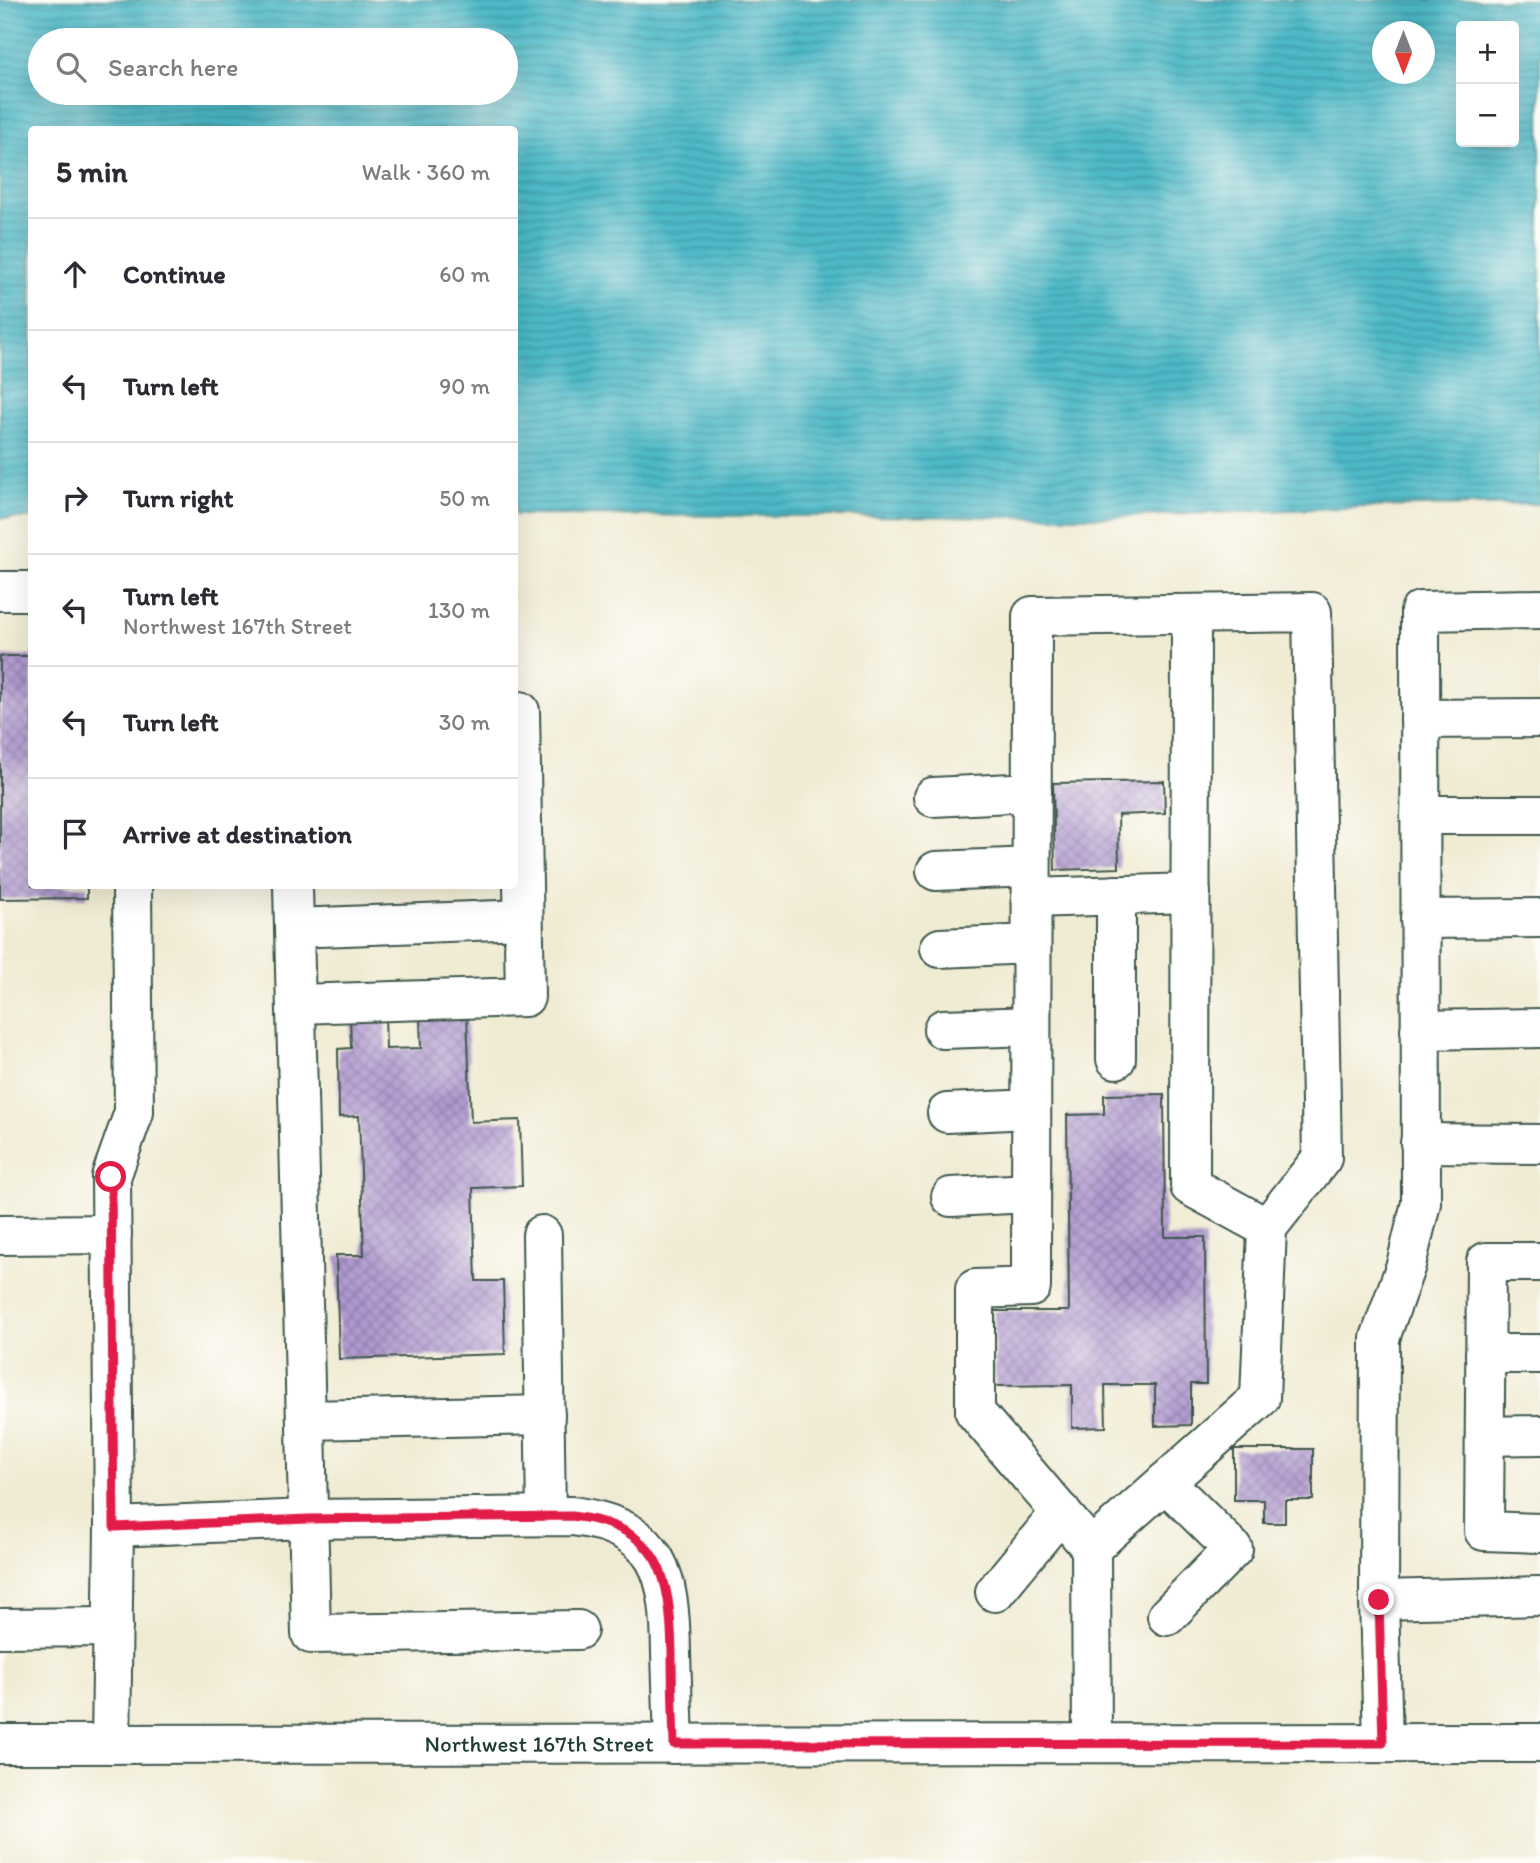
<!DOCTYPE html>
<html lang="en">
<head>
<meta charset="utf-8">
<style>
  body { margin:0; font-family:Itim,sans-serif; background:#f2f2f3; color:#2b2b33 }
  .controls { position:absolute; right:21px; top:21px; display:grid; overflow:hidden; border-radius:7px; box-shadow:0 7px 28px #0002 }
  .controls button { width:63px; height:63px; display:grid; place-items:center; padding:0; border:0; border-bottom:2px solid #e1e1e2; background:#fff; color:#2b2b33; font:35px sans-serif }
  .compass { position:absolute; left:1372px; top:21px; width:63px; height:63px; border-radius:50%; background:#fff; box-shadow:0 7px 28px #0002; rotate:180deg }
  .stop { position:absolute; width:21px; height:21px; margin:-16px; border:5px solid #e11d48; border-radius:50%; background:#fff }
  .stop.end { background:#e11d48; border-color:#fff; box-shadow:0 2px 7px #0008 }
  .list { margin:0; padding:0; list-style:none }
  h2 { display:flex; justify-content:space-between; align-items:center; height:91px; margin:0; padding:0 28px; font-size:30px }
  h2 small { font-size:23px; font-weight:400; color:#7c7c81 }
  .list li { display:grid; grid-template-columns:46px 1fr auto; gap:21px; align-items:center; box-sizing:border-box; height:112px; padding:0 28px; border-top:2px solid #e1e1e2 }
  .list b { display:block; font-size:26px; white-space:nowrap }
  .list p { margin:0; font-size:23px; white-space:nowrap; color:#7c7c81 }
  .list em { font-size:23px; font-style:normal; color:#7c7c81 }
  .icon { flex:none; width:38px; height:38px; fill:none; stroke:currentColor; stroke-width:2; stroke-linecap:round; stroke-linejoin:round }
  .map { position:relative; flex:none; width:1540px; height:1863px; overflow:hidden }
  .search { position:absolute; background:#fff; box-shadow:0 7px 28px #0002; left:28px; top:28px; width:490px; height:77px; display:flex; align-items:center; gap:18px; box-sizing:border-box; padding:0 24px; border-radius:38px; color:#7c7c81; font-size:26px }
  .panel { position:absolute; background:#fff; box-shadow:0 7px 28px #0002; left:28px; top:126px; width:490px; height:763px; border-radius:7px }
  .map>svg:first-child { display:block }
  .water { fill:url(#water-rules); stroke:#367b7e; stroke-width:2; fill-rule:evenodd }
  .building { fill:url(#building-cross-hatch) }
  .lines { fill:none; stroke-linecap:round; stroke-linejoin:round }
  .minor-casing { stroke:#3e574c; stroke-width:42 }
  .minor { stroke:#fff; stroke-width:38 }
  .route { stroke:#e11d48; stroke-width:9 }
  .labels { text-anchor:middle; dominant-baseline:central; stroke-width:5; stroke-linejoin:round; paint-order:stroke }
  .street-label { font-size:23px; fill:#1f3d34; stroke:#fdfcf7 }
</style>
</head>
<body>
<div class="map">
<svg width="1540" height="1863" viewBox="0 0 1540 1863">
  <defs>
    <pattern id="water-rules" width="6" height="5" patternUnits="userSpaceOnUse" patternTransform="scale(1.75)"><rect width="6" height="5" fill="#4db9c8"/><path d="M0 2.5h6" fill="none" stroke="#3f98a3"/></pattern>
    <pattern id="building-cross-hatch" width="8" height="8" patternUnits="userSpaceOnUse" patternTransform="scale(1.75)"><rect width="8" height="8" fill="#b098d0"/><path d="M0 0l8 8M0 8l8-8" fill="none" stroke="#8f7daa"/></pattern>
  </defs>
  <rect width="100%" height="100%" fill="#fdfcf7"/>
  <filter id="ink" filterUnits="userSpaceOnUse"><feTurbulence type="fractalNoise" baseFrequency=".0143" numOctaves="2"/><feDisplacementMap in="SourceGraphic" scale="14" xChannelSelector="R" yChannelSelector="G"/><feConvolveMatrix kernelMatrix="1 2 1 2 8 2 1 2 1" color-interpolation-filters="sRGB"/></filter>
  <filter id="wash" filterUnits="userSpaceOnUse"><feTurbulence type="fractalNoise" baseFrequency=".00686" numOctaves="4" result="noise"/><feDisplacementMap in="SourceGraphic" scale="28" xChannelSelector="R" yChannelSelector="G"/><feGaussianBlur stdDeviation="1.57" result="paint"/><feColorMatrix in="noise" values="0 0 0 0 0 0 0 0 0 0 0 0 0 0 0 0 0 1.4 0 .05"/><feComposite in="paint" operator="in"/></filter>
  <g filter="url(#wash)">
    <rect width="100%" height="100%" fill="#f0ebd3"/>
    <path class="water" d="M0,0H1540V504L1365,507L1107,517L515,515L514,130H32L31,518H0ZM1461,26H1514V142H1461ZM1382,32H1424V74H1382ZM40,40H506V93H40Z"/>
    <g id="blocks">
      <g class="building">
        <path d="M0,656H32V886H87V898L0,899Z"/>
        <path d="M1164,781L1165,813L1118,815L1119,868L1055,870L1053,783Z"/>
        <path d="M385,1014L386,1049L421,1048L420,1015L467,1014L471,1122L520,1120L522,1186L473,1188L476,1281H503L505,1354L339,1359L336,1255H364L359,1116L339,1117L338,1049L351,1048L350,1015Z"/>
        <path d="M1164,1094L1165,1237H1205L1206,1384H1191V1425L1155,1426V1385H1105L1106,1427L1072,1428V1385L995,1386L994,1311H1069L1067,1115L1104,1114V1095Z"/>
        <path d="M1234,1449H1313V1500H1285V1523H1264V1500H1234Z"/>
      </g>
    </g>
  </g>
  <g filter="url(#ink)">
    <use href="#blocks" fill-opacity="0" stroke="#3e574c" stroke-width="2"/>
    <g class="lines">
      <g class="minor-casing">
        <g id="minor">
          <path d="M0,591H32"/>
          <path d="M1191,614L1190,1186L1267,1228"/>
          <path d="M1420,719L1540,718"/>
          <path d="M933,797L1032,792"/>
          <path d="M1420,815H1540"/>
          <path d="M936,871L1031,867"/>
          <path d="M293,886L311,1634L578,1630"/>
          <path d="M1116,895V1059"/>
          <path d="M1031,898L1191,893"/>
          <path d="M1420,919L1540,918"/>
          <path d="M294,928L523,919"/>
          <path d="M940,948L1031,944"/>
          <path d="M296,1004L525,997L520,711H514"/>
          <path d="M943,1029L1031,1026"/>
          <path d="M1420,1030L1540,1028"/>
          <path d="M947,1113L1031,1109"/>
          <path d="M1420,1143L1540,1144"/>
          <path d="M951,1197L1031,1193"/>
          <path d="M0,1235L112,1234"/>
          <path d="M542,1235L546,1516"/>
          <path d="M1540,1262H1486L1484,1531L1540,1533"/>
          <path d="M1485,1354H1540"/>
          <path d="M306,1420L545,1415"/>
          <path d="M1485,1436L1540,1435"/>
          <path d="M1165,1482L1233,1549L1167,1616"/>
          <path d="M114,1527L111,1177L134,1112L132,886"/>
          <path d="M1091,1548L1260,1398L1267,1228L1322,1158L1312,612L1032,616L1031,1287L975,1289V1412L1091,1548L1092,1742"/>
          <path d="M995,1592L1061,1512"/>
          <path d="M1379,1600L1540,1596"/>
          <path d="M0,1628L113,1627"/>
          <path d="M1383,1743L1379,1600L1380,1338L1406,1265L1421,1203L1420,611L1540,609"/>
          <path id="s1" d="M0,1744L1540,1743"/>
          <path d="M111,1744L114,1527L308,1519L572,1516C661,1527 670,1574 671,1653C672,1683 673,1714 674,1744"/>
        </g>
      </g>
      <use href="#minor" class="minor"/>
    </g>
  </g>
  <g class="lines" filter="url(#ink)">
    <path class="route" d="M111,1177L114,1527L308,1519L572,1516C661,1527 670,1574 672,1653C672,1683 673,1714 674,1744L1383,1743L1379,1600"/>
  </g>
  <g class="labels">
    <g class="street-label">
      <text stroke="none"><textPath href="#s1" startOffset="539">Northwest 167th Street</textPath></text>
    </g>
  </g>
</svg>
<div class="controls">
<button>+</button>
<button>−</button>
</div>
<svg class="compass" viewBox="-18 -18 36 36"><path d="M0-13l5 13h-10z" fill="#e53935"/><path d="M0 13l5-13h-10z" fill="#7c7c81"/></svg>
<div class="stop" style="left:111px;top:1177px"></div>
<div class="stop end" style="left:1379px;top:1600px"></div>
<div class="search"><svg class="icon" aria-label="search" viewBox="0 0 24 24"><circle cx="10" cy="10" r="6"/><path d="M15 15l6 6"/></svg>Search here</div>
<section class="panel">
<h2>5 min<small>Walk · 360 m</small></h2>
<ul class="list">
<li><svg class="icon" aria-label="ahead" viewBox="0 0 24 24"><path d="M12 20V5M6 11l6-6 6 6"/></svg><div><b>Continue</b></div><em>60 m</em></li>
<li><svg class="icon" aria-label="left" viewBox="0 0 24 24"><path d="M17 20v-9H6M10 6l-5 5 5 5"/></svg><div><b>Turn left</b></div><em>90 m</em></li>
<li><svg class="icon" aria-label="right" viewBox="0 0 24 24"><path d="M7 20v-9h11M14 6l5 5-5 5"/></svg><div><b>Turn right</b></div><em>50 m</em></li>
<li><svg class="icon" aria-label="left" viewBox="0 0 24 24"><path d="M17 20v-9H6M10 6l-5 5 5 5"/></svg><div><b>Turn left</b><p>Northwest 167th Street</p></div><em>130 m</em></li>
<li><svg class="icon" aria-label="left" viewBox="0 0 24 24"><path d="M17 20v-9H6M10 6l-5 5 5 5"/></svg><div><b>Turn left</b></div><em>30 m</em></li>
<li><svg class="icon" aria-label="arrive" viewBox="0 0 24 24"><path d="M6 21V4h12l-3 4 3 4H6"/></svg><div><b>Arrive at destination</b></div></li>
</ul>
</section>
</div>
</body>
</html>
